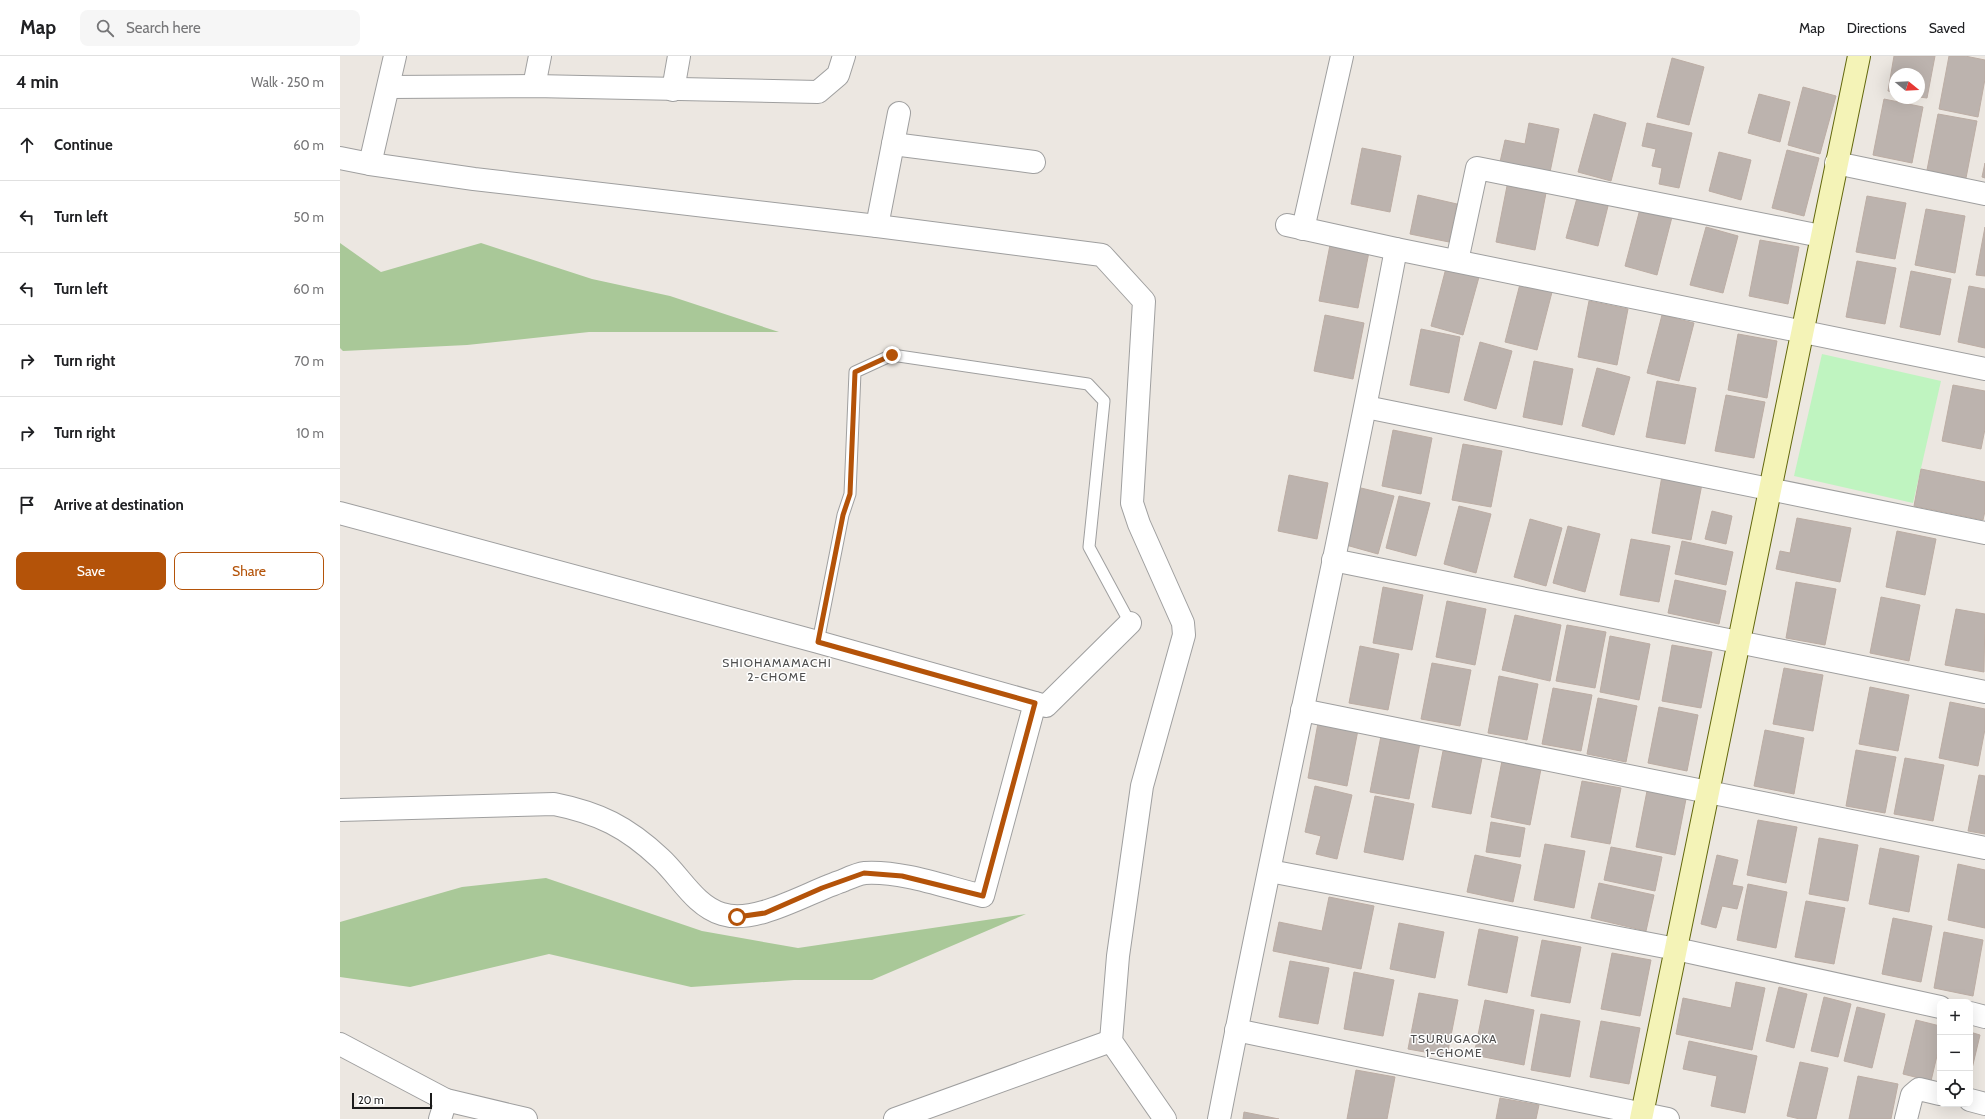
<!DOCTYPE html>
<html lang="en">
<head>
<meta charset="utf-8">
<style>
  body { margin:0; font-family:Cabin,sans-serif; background:#f6f6f6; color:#202124 }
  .controls { position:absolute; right:12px; bottom:12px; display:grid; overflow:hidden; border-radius:8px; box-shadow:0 4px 16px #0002 }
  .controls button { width:36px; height:36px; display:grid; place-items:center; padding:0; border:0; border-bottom:1px solid #e0e0e0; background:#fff; color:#202124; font:20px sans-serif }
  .compass { position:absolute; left:1549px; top:12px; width:36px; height:36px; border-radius:50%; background:#fff; box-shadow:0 4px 16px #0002; rotate:108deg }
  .scale { position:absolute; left:12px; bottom:10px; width:80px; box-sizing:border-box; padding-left:4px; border:2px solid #1b1b1b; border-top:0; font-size:11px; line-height:14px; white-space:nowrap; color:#1b1b1b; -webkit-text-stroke:3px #fff; paint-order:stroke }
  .stop { position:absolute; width:12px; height:12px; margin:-9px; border:3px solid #b45309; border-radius:50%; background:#fff }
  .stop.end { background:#b45309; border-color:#fff; box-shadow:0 1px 4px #0008 }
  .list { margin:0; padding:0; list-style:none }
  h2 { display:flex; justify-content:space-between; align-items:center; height:52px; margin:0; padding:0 16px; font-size:17px }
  h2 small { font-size:13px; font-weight:400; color:#757577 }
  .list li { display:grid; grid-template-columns:26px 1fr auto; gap:12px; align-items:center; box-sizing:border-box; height:72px; padding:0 16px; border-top:1px solid #e0e0e0 }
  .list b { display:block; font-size:15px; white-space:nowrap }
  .list em { font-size:13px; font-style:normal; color:#757577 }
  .actions { display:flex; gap:8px; padding:12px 16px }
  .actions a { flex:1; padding:9px 0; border:1px solid #b45309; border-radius:8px; text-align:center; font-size:14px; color:#b45309 }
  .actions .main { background:#b45309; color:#fff }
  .icon { flex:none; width:22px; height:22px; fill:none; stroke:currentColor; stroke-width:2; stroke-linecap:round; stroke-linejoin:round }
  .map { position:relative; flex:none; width:1645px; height:1063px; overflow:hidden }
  header { display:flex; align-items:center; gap:24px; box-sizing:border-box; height:56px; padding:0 20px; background:#fff; border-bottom:1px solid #e0e0e0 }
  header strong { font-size:19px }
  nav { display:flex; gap:22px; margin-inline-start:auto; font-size:14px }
  .search { width:280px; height:36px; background:#f6f6f6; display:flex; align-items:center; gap:10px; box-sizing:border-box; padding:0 14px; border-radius:8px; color:#757577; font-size:15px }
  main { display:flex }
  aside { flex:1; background:#fff }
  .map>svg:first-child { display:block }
  .forest { fill:#a9c898 }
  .park { fill:#bff4c0 }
  .building { fill:#bcb3ae; stroke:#bcada4 }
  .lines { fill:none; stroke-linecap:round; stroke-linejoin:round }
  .lane-casing { stroke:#9f9f9f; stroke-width:13 }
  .street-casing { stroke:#9f9f9f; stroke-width:24 }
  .secondary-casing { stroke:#62670c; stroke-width:24 }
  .lane { stroke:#fff; stroke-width:11 }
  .street { stroke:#fff; stroke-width:22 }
  .secondary { stroke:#f4f3b7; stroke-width:22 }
  .route { stroke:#b45309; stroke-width:5 }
  .labels { text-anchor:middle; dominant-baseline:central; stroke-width:3; stroke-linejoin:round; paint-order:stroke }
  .neighbourhood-label { font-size:12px; letter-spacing:1px; fill:#4e4e4e; stroke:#fff }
</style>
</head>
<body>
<header>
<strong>Map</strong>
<div class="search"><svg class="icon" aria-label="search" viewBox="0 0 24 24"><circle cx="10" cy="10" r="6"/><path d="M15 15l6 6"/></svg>Search here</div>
<nav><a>Map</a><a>Directions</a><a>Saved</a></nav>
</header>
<main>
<aside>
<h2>4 min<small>Walk · 250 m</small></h2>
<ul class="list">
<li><svg class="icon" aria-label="ahead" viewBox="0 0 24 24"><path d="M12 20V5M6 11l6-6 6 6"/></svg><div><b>Continue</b></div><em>60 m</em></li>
<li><svg class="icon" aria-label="left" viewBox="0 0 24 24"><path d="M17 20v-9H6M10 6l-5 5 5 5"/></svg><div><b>Turn left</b></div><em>50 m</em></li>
<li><svg class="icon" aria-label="left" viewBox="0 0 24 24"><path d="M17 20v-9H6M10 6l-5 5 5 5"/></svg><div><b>Turn left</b></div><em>60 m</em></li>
<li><svg class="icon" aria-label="right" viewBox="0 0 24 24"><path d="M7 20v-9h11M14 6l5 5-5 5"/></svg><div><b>Turn right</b></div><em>70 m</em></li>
<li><svg class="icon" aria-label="right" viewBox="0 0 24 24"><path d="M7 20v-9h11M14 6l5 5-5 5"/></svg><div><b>Turn right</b></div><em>10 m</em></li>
<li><svg class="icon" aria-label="arrive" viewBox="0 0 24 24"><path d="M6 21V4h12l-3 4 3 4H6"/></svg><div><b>Arrive at destination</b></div></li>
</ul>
<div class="actions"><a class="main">Save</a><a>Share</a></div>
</aside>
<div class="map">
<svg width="1645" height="1063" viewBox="0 0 1645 1063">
  <rect width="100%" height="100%" fill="#ece7e1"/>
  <g class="forest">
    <path d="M0,187L41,216L141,187L252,223L330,240L439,276H249L127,289L3,295L0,292Z"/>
    <path d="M206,822L362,875L458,892L686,858L532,924H454L351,931L209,898L70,931L0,921V866L122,831Z"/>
  </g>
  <path class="park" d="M1482,298L1601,325L1573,447L1454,420Z"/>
  <g class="building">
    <path d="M1554,0H1595L1587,42L1579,41V18H1555V36L1548,35Z"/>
    <path d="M1609,0H1625L1645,4V23L1638,61L1599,53Z"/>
    <path d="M1332,2L1364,11L1349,69L1317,61Z"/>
    <path d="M1463,31L1496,40L1480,98L1448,89Z"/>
    <path d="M1419,38L1450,46L1440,86L1408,77Z"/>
    <path d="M1544,43L1583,51L1572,107L1533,99Z"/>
    <path d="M1254,58L1286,67L1271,125L1238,116Z"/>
    <path d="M1598,58L1637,65L1626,122L1587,114Z"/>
    <path d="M1189,67L1219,73L1210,116L1160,106L1165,84L1185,88Z"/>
    <path d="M1307,67L1352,77L1339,132L1319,128L1322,112L1312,110L1316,93L1302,90Z"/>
    <path d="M1022,92L1061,100L1050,156L1011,148Z"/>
    <path d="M1447,94L1479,102L1464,160L1432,152Z"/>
    <path d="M1379,96L1411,104L1401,144L1369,135Z"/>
    <path d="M1645,107V122L1642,121Z"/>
    <path d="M1167,130L1206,137L1195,194L1156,186Z"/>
    <path d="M1078,139L1117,148L1109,186L1070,178Z"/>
    <path d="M1527,140L1566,147L1555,203L1516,196Z"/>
    <path d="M1237,142L1268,150L1258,190L1226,182Z"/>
    <path d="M1300,153L1332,161L1317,219L1285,210Z"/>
    <path d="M1586,153L1625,160L1615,217L1575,209Z"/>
    <path d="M1366,171L1398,180L1383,237L1350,229Z"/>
    <path d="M1645,171V220L1636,219Z"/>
    <path d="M1420,184L1459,191L1448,248L1409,240Z"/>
    <path d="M990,189L1029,196L1018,252L979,245Z"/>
    <path d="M1517,205L1556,212L1545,268L1506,261Z"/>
    <path d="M1106,212L1139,221L1123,279L1091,270Z"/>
    <path d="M1571,215L1611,223L1600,279L1560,271Z"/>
    <path d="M1180,228L1212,236L1197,294L1165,286Z"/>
    <path d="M1629,230L1645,233V292L1618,286Z"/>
    <path d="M1249,245L1288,253L1277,309L1238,301Z"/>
    <path d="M985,259L1024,267L1013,323L974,315Z"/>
    <path d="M1322,259L1354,267L1339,325L1307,317Z"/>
    <path d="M1081,273L1120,281L1109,337L1070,329Z"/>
    <path d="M1398,278L1437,285L1427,342L1388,334Z"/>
    <path d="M1140,286L1172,295L1156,353L1124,344Z"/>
    <path d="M1194,305L1233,313L1222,369L1183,361Z"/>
    <path d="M1257,312L1290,321L1274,379L1242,370Z"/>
    <path d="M1317,325L1356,332L1345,388L1306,381Z"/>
    <path d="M1613,329L1645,335V373L1641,393L1602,385Z"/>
    <path d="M1386,339L1425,346L1414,402L1375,395Z"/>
    <path d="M1053,374L1092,382L1081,438L1042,430Z"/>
    <path d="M1123,388L1162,395L1151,451L1112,444Z"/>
    <path d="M1581,413L1645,426V455L1643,464L1574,450Z"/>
    <path d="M949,419L988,427L977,483L938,475Z"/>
    <path d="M1322,420L1362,428L1351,484L1312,477Z"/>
    <path d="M1021,432L1054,440L1038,498L1006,489Z"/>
    <path d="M1059,440L1090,447L1076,500L1046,492Z"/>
    <path d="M1119,450L1151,458L1136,517L1104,508Z"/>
    <path d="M1372,455L1392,460L1386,488L1365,483Z"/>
    <path d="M1457,462L1511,472L1500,526L1436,513L1440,495L1450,497Z"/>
    <path d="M1190,463L1222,472L1206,530L1174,521Z"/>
    <path d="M1228,470L1260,478L1245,536L1213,527Z"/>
    <path d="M1557,475L1596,483L1585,539L1546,531Z"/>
    <path d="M1291,483L1330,490L1319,546L1280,539Z"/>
    <path d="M1342,485L1393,496L1386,529L1335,518Z"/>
    <path d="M1335,524L1386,535L1379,568L1328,557Z"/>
    <path d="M1456,526L1496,533L1485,589L1446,582Z"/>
    <path d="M1043,531L1083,539L1072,594L1033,587Z"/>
    <path d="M1541,541L1580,549L1569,605L1530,597Z"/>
    <path d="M1107,545L1146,553L1135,609L1096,601Z"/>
    <path d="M1616,553L1645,558L1644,616L1605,609Z"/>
    <path d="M1175,559L1221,569L1210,625L1162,614Z"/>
    <path d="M1227,569L1266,576L1255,632L1216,625Z"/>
    <path d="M1270,580L1310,588L1299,644L1260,636Z"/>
    <path d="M1332,589L1372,596L1361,652L1322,645Z"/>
    <path d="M1020,590L1059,598L1048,654L1009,647Z"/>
    <path d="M1092,607L1131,614L1120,670L1081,663Z"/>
    <path d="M1444,612L1483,619L1473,675L1433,668Z"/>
    <path d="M1159,620L1198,628L1187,684L1148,677Z"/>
    <path d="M1530,631L1569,639L1558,695L1519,688Z"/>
    <path d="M1213,632L1252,639L1241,695L1202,688Z"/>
    <path d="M1258,642L1297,650L1286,706L1247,698Z"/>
    <path d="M1610,646L1645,653V673L1638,710L1599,702Z"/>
    <path d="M1319,651L1358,659L1347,715L1308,707Z"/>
    <path d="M978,667L1018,674L1007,730L968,722Z"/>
    <path d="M1425,674L1464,682L1454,738L1414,730Z"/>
    <path d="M1041,680L1080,687L1069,743L1030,736Z"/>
    <path d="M1516,694L1556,701L1545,757L1506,750Z"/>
    <path d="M1103,695L1142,702L1131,758L1092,751Z"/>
    <path d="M1565,702L1604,709L1593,765L1554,758Z"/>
    <path d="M1162,705L1201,713L1190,769L1151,761Z"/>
    <path d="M1639,719L1645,720V778L1628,775Z"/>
    <path d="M1242,725L1281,732L1270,788L1231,781Z"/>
    <path d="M975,730L1012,739L997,803L976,798L981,780L965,776Z"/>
    <path d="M1307,735L1346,743L1335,799L1296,791Z"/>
    <path d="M1035,740L1074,748L1063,804L1024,796Z"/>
    <path d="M1418,764L1457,771L1446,827L1407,819Z"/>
    <path d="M1151,766L1185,772L1180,801L1146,796Z"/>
    <path d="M1479,782L1518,789L1508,845L1469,838Z"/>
    <path d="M1205,788L1245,795L1234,852L1194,844Z"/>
    <path d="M1271,791L1322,801L1315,835L1264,824Z"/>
    <path d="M1540,792L1579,800L1569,856L1529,848Z"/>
    <path d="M1135,799L1181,809L1173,846L1127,836Z"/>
    <path d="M1377,799L1398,804L1392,829L1403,831L1397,853L1382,850L1376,872L1361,868Z"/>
    <path d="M1618,808L1645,814V872L1608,864Z"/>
    <path d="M1259,827L1314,839L1306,875L1251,862Z"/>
    <path d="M1408,828L1447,836L1436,892L1397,884Z"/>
    <path d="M989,841L1034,850L1021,913L933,895L939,866L982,875Z"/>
    <path d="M1466,845L1505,852L1494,908L1455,901Z"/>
    <path d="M1553,862L1592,870L1581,926L1542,918Z"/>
    <path d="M1059,867L1104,876L1095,922L1050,913Z"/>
    <path d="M1139,873L1178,881L1167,937L1128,929Z"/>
    <path d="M1604,876L1643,884L1633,940L1594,932Z"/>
    <path d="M1202,884L1241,891L1230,947L1191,940Z"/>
    <path d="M1272,897L1311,904L1300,960L1261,953Z"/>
    <path d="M950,905L989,912L978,968L939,961Z"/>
    <path d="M1014,916L1054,924L1043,980L1004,973Z"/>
    <path d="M1396,926L1425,932L1412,994L1336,978L1343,942L1391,952Z"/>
    <path d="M1439,931L1467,938L1454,992L1426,985Z"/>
    <path d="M1079,937L1118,944L1107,1000L1068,993Z"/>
    <path d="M1484,941L1511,948L1498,1001L1471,995Z"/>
    <path d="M1145,944L1194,954L1184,1009L1134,999Z"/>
    <path d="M1517,951L1545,958L1532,1012L1504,1005Z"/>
    <path d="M1201,958L1240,965L1230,1021L1191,1014Z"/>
    <path d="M1576,964L1600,970V987L1591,1025L1563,1018Z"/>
    <path d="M1261,965L1300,972L1289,1028L1250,1021Z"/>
    <path d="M1630,976L1640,979L1630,1021Z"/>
    <path d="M1349,985L1417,1000L1405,1057L1371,1050L1377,1020L1343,1013Z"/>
    <path d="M1460,1006L1488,1012L1476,1063H1460L1447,1060Z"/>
    <path d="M1016,1014L1055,1021L1047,1063H1007Z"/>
    <path d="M1518,1020L1558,1028L1551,1063H1509Z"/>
    <path d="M1160,1042L1199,1049L1196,1063H1156Z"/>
    <path d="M904,1056L939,1063H903Z"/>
  </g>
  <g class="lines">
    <g class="lane-casing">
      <path id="lane" d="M478,586L503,459L510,438L515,316L552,299L748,328L764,345L749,491L790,567"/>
    </g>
    <g class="street-casing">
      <g id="street">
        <path d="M194,30L200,0"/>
        <path d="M49,31L194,30L478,36L498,19L504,0"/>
        <path d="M333,34L339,0"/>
        <path d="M553,88L694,106"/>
        <path d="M0,102L30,108L134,123L537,170L762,199L804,245L792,447L799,468L843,567L844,579L802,730L778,900L771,985L825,1063"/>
        <path d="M1496,107L1645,138"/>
        <path d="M30,108L55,0"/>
        <path d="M947,169L1056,193"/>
        <path d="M537,170L559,57"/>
        <path d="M963,173L1002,0"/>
        <path d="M1117,205L1137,112L1481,180"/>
        <path d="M1026,351L1645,477"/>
        <path d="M0,457L478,586L706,650L790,567"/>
        <path d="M993,504L1645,636"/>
        <path d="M962,654L1645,792"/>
        <path d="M0,754L214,748C259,757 287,771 320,802C340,820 355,850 382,858C416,869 468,836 502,825C509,822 517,818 525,817C564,815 605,831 643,840L695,647"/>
        <path d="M930,815L1336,893L1600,951"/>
        <path d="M1630,957L1645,961"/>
        <path d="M896,974L1328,1063"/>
        <path d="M0,988L106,1044L186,1063"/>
        <path d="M1630,1044L1645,1048"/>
        <path d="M100,1063L106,1044"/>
        <path d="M555,1063L771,985"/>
        <path d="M879,1063C935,773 1001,484 1056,193L1645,313"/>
        <path d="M1566,1063L1572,1039L1579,1033L1600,1038"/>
      </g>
    </g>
    <g class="secondary-casing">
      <path id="secondary" d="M1301,1063L1519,0"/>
    </g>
    <use href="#lane" class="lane"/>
    <use href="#street" class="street"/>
    <use href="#secondary" class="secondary"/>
  </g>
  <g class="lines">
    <path class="route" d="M397,861L425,857L482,832L524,817L562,820L643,840L695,647L478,586L503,459L510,438L515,316L552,299"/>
  </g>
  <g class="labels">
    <g class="neighbourhood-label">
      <text x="437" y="606">SHIOHAMAMACHI<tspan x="437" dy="14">2-CHOME</tspan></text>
      <text x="1114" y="982">TSURUGAOKA<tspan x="1114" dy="14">1-CHOME</tspan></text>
    </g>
  </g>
</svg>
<div class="controls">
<button>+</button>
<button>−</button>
<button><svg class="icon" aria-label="locate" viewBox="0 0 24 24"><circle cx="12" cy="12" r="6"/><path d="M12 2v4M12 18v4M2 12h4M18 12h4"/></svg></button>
</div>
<svg class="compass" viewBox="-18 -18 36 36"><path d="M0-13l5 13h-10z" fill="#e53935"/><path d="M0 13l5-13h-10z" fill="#757577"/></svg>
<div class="scale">20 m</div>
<div class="stop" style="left:397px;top:861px"></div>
<div class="stop end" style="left:552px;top:299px"></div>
</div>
</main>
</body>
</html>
